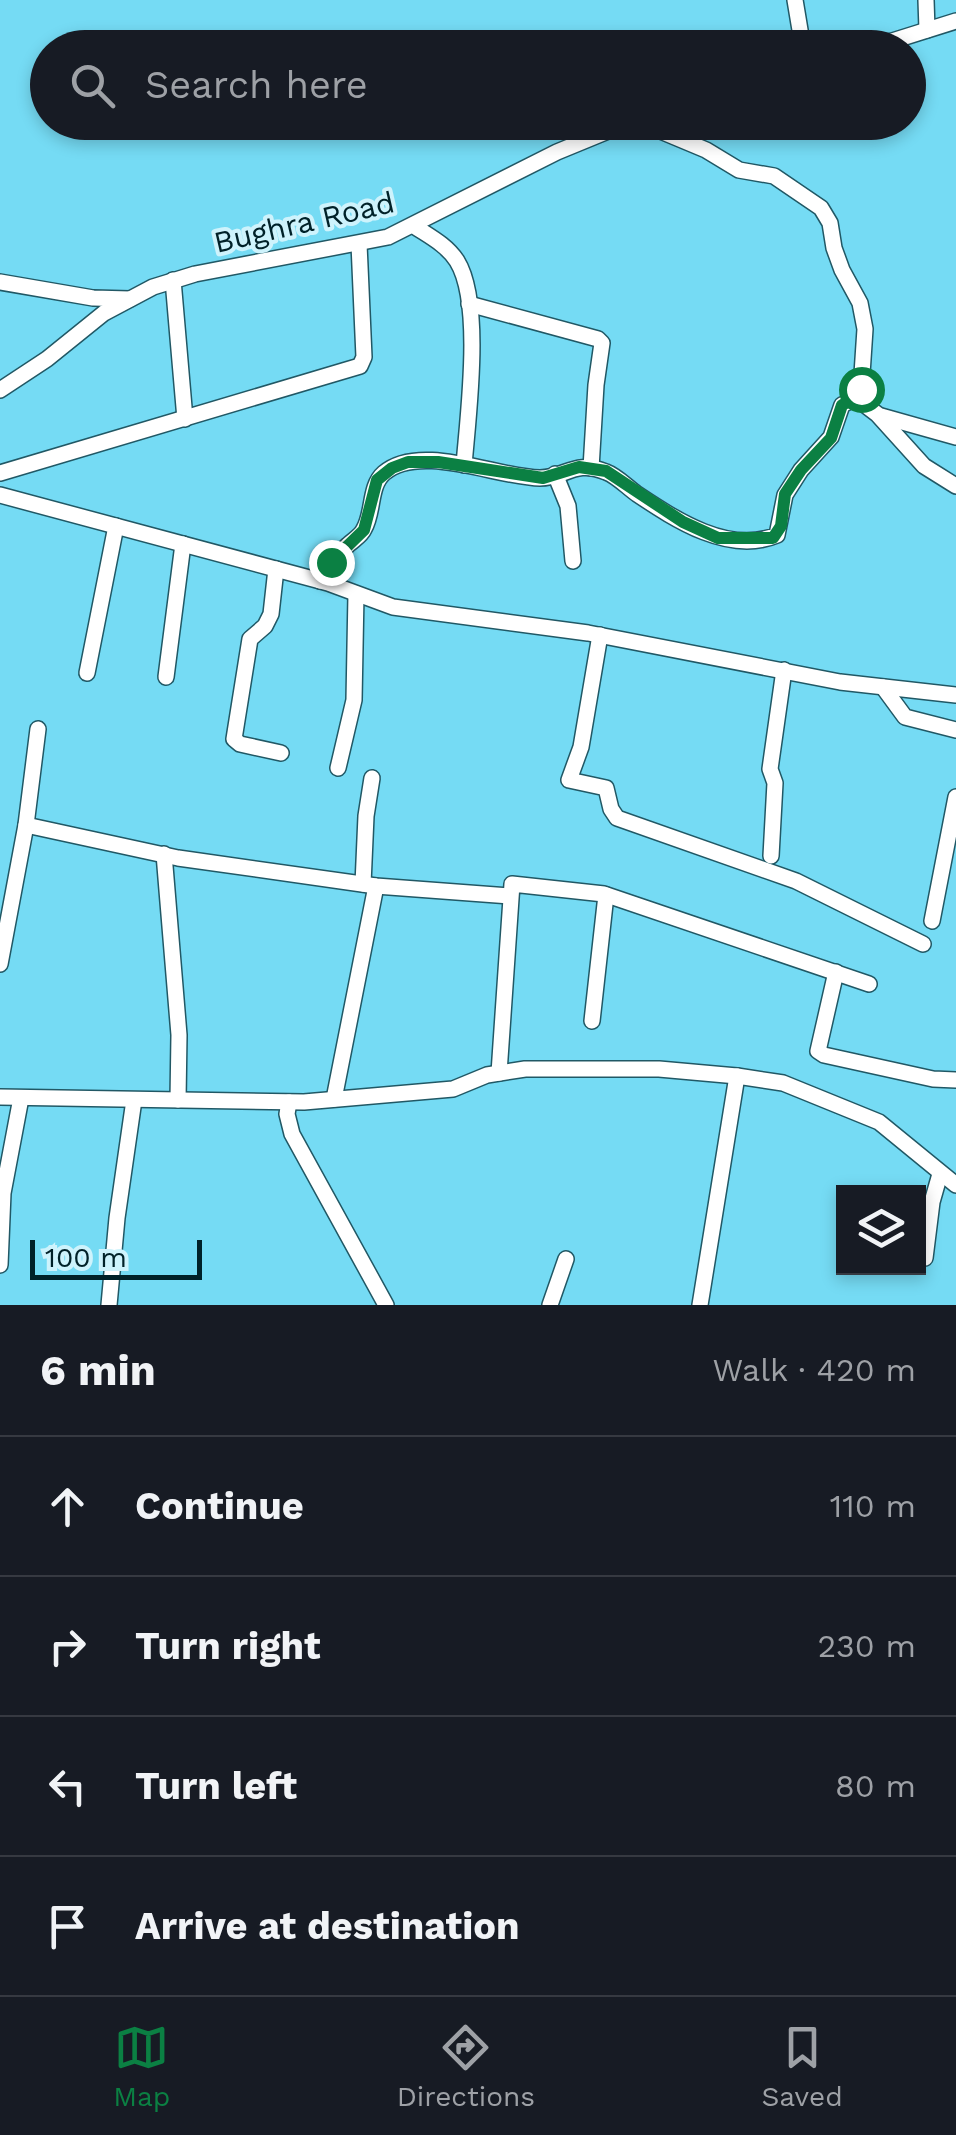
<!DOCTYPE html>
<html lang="en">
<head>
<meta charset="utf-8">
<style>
  body { margin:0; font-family:"Work Sans",sans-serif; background:#242831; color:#f1f3f6 }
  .controls { position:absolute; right:30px; bottom:30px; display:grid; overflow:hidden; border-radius:0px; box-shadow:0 5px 15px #0003 }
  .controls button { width:90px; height:90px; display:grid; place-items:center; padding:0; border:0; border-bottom:2px solid #363941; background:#171b24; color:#f1f3f6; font:50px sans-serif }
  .scale { position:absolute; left:30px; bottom:25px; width:172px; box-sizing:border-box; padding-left:10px; border:5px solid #002128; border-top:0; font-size:28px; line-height:35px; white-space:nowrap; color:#002128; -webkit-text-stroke:8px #cef3fc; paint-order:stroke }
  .stop { position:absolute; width:30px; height:30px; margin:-22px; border:8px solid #0b8043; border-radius:50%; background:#fff }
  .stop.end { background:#0b8043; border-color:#fff; box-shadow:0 2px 10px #0008 }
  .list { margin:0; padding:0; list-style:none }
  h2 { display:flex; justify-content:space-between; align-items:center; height:130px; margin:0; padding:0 40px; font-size:42px }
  h2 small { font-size:32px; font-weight:400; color:#9ea1a6 }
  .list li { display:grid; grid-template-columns:65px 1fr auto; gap:30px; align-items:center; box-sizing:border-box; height:140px; padding:0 40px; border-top:2px solid #363941 }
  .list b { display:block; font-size:38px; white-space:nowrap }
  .list em { font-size:32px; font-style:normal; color:#9ea1a6 }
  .icon { flex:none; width:55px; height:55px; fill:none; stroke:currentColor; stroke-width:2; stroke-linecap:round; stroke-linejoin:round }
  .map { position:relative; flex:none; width:956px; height:1305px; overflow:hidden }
  .search { position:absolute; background:#171b24; box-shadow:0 5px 15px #0003; left:30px; right:30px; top:30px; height:110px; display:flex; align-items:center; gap:25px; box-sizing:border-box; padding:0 35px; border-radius:55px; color:#9ea1a6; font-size:38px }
  .sheet { height:690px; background:#171b24 }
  nav { display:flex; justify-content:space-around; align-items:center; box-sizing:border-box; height:140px; border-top:2px solid #363941; background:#171b24; font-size:28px; color:#9ea1a6 }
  nav a { display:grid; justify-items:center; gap:5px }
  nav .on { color:#0b8043 }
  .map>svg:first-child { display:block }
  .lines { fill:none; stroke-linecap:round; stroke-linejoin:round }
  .minor-casing { stroke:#215865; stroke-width:18 }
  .minor { stroke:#fff; stroke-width:15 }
  .route { stroke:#0b8043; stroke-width:12 }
  .labels { text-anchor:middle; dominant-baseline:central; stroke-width:8; stroke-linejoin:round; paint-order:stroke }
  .street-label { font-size:30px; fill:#002128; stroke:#cef3fc }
</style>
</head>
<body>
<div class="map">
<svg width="956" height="1305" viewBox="0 0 956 1305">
  <rect width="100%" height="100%" fill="#75dbf4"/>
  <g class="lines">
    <g class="minor-casing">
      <g id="minor">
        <path d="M795,0L803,48"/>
        <path d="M926,0L927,30"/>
        <path d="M870,48L956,21"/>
        <path d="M414,226C429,236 447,245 457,261C483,303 468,415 464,465"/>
        <path d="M173,280L185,419"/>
        <path d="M0,282L93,298L130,299"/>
        <path d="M469,304L598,339L602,343L596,385L591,468"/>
        <path d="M0,390L47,359L104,313L153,287L195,274L388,237L557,152L630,122"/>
        <path d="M856,398L877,414L924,466L956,486"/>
        <path d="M881,416L956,437"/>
        <path d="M0,473L360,366L364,357L359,244"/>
        <path d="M555,474L568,506L573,561"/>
        <path d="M0,495L328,583L393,607L588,633L840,682L956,695"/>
        <path d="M276,569L271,614L265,626L250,639L234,739L240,744L281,753"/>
        <path d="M320,581C327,567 336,555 348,545C353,540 361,536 364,529C374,512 369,486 384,473C420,442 499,478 540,478C565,478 575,459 606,472C617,476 627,487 637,494C676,520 729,555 777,535L785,495L801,470L831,437L842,405L856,398L861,389L865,329L860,303L842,270L834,248L830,223L821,208L774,176L739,170L706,150L639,122"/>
        <path d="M600,635L581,747L569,780L606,788L611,809L617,818L796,881L923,944"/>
        <path d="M87,673L116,526"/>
        <path d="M166,677L183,544"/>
        <path d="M883,687L905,717L956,730"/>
        <path d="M338,768L354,700L356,594"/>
        <path d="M26,825L178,858L376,886L510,896"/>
        <path d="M164,854L179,1035L178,1100"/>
        <path d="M771,856L775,783L770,769L784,670"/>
        <path d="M363,884L366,816L372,778"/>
        <path d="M932,921L956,797"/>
        <path d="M0,964L26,825L38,729"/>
        <path d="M836,972L818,1051L824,1055L933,1079L956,1080"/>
        <path d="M592,1021L606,895"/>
        <path d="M499,1073L512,884L604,894L869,984"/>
        <path d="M0,1097L304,1102L453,1089L487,1075L525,1069H659L737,1076L783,1083L879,1122L956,1185"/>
        <path d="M334,1099L376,886"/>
        <path d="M289,1102L287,1114L292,1134L386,1305"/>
        <path d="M925,1258L932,1202L940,1174"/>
        <path d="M0,1265L3,1193L21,1098"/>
        <path d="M109,1305L117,1218L134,1100"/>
        <path d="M550,1305L566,1259"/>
        <path d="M700,1305L737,1076"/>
      </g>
    </g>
    <use href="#minor" class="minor"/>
  </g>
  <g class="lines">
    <path class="route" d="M331,562L364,530L377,480L392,468L408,462H438L543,478L579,467L606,471L683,522L718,538H773L781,526L785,494L801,470L831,438L842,405L856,398L861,389"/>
  </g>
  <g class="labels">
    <g class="street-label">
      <text transform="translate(304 222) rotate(-13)">Bughra Road</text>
    </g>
  </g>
</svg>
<div class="controls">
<button><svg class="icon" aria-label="layers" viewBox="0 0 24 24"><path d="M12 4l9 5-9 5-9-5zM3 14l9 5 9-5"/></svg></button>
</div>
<div class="scale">100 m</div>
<div class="stop" style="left:861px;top:389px"></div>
<div class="stop end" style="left:331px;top:562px"></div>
<div class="search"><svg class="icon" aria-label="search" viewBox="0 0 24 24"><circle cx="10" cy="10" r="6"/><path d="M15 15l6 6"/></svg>Search here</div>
</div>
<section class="sheet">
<h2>6 min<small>Walk · 420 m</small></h2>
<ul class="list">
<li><svg class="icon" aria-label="ahead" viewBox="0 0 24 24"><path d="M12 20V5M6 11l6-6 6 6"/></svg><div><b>Continue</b></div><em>110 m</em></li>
<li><svg class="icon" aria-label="right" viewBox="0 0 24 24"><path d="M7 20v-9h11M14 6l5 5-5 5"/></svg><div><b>Turn right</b></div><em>230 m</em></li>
<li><svg class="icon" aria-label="left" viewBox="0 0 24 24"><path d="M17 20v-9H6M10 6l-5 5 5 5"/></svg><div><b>Turn left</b></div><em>80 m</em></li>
<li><svg class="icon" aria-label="arrive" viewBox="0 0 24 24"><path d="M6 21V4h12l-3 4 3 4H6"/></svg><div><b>Arrive at destination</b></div></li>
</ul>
</section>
<nav>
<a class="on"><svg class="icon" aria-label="map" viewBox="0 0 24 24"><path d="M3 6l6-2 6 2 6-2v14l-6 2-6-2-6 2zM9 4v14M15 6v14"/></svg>Map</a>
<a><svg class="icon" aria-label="directions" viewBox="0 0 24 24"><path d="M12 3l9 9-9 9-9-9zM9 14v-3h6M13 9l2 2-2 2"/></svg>Directions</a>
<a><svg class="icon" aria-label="saved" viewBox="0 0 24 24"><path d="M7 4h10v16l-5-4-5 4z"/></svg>Saved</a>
</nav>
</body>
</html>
